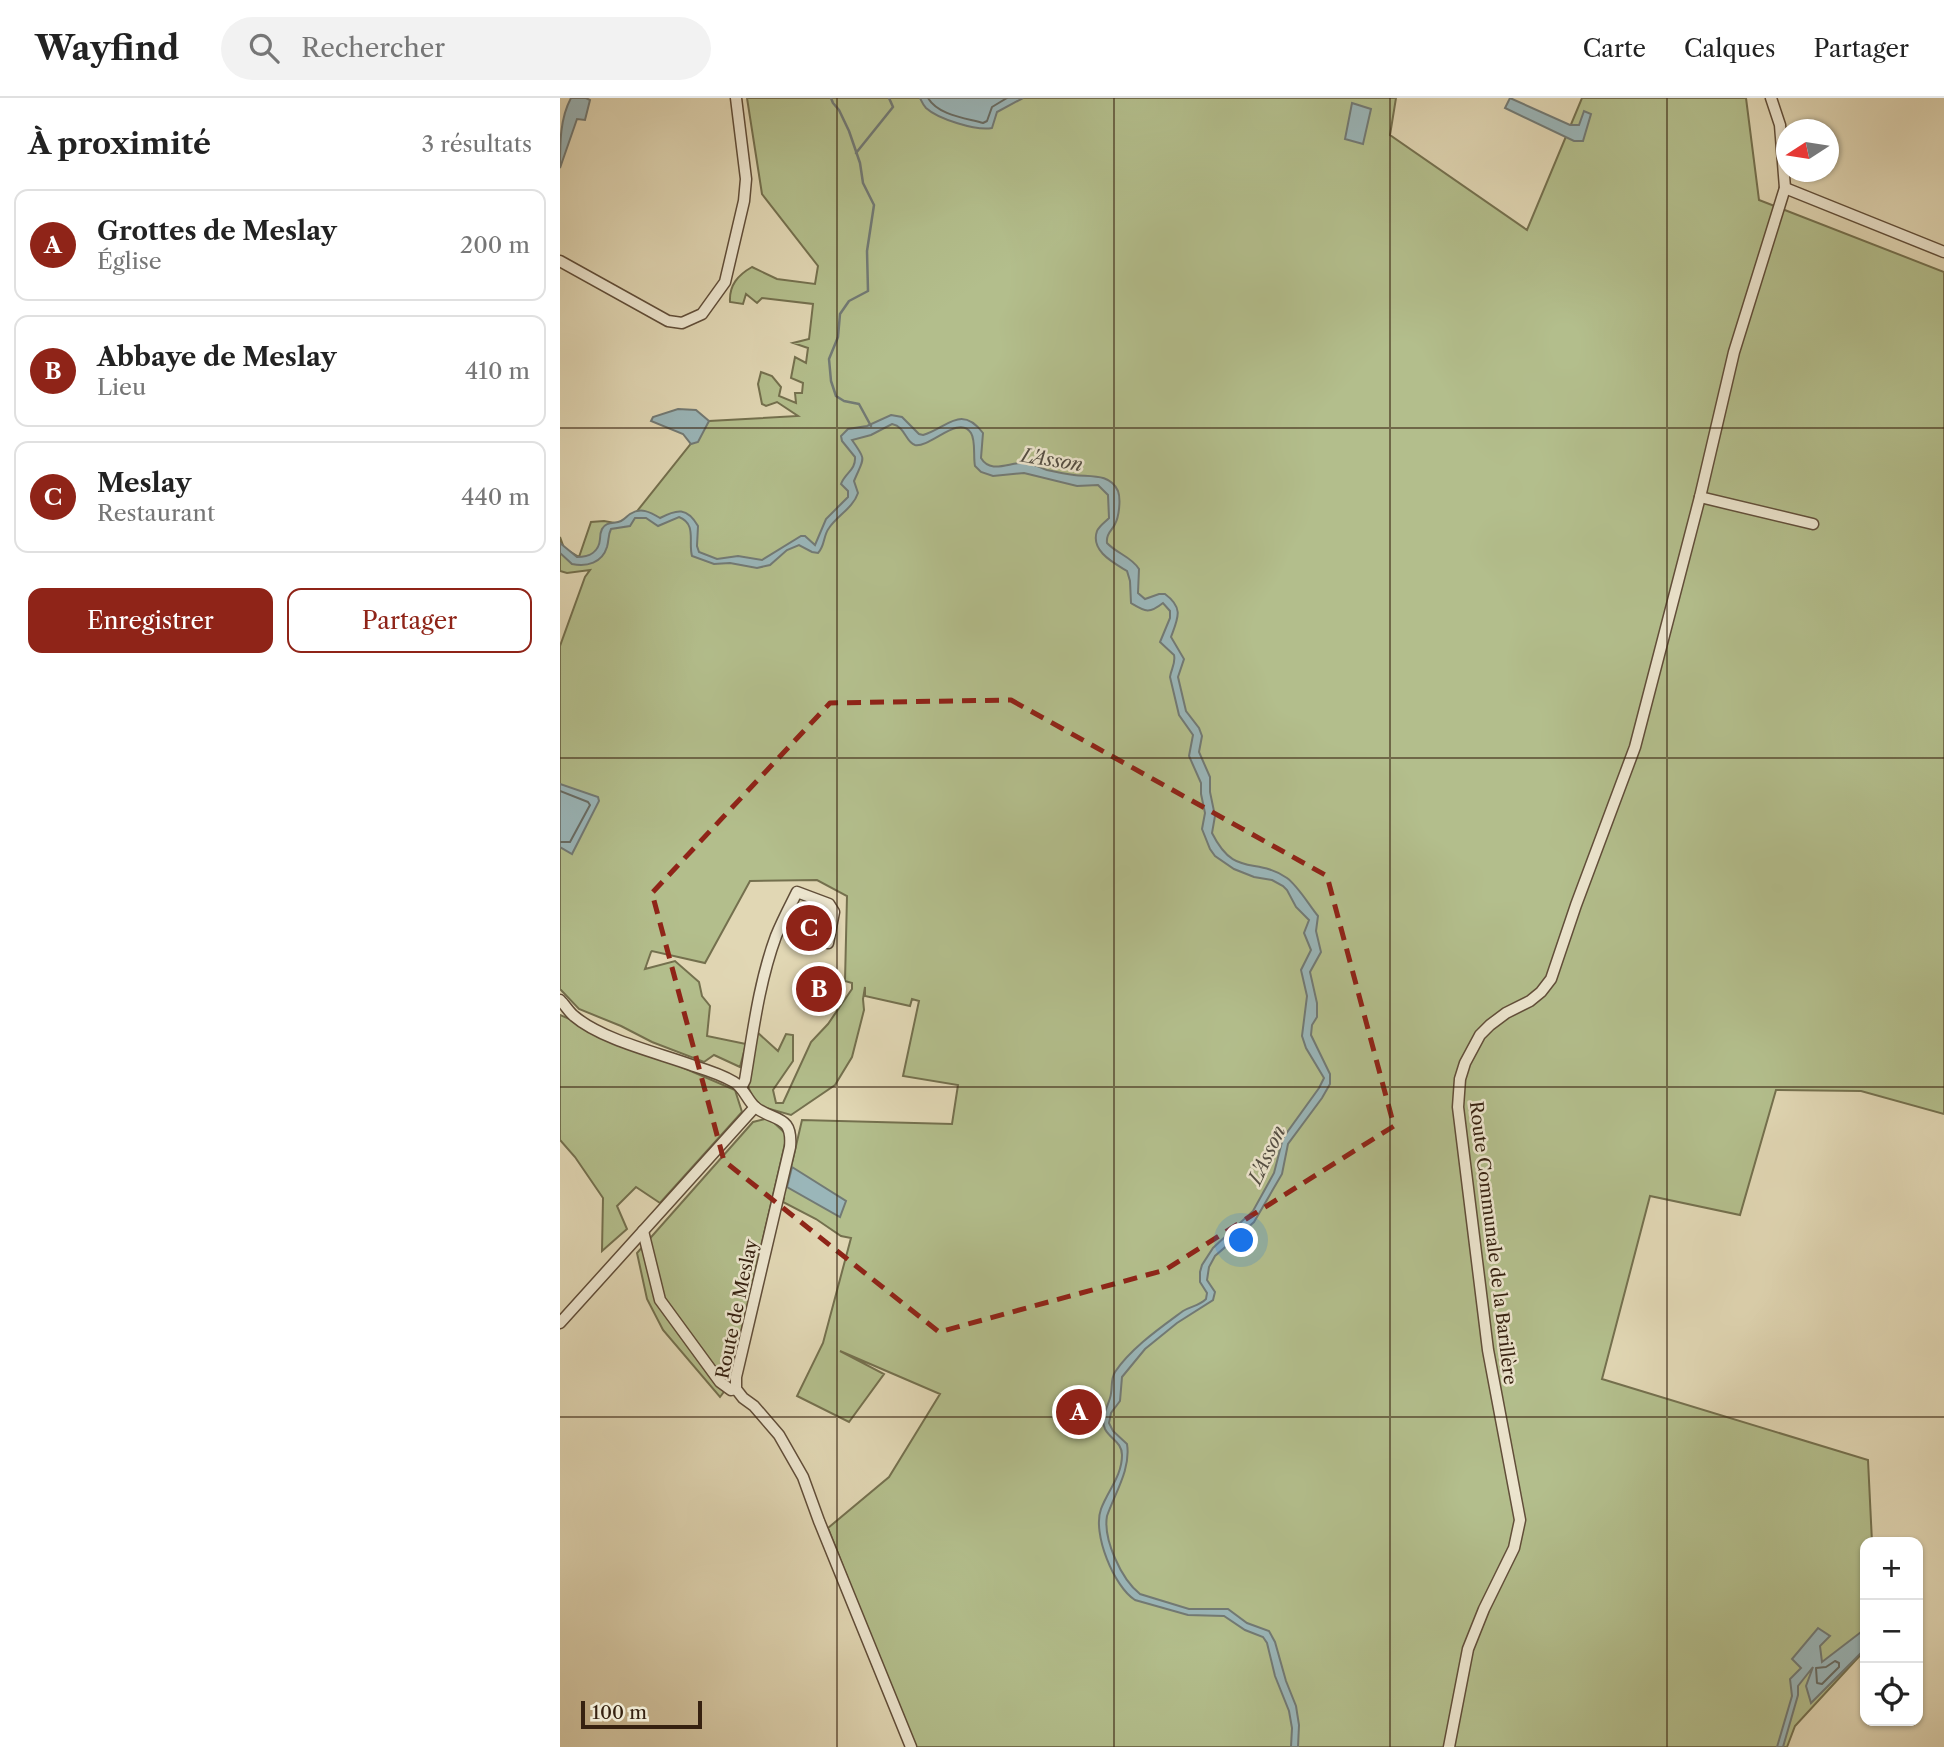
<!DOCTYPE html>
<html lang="fr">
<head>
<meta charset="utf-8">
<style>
  body { margin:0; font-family:"Libre Caslon Text",serif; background:#f2f2f2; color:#222 }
  .controls { position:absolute; right:21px; bottom:21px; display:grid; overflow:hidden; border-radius:14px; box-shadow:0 2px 5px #0004 }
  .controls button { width:63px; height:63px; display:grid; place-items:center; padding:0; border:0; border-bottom:2px solid #e0e0e0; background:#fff; color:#222; font:35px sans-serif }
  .compass { position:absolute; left:1216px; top:21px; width:63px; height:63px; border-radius:50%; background:#fff; box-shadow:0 2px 5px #0004; rotate:258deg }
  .scale { position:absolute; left:21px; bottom:18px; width:121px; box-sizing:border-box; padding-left:7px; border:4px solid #362110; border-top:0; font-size:19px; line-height:24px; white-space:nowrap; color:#362110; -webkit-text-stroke:5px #ece5ce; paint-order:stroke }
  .you { position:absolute; left:682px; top:1143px; width:24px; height:24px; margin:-18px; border:5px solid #fff; border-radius:50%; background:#1a73e8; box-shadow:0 0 0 10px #1a73e833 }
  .badge { display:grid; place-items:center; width:46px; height:46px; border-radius:50%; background:#8f2418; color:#fff; font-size:23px; font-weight:700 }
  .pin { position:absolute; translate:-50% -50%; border:4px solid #fff; box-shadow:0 2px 7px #0006 }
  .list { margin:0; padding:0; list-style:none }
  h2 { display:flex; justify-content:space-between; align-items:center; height:91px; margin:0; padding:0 28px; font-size:30px }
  h2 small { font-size:23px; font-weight:400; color:#767676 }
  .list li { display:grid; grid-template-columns:46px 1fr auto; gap:21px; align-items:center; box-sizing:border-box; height:112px; margin:0 14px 14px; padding:0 14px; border:2px solid #e0e0e0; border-radius:14px }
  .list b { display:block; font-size:26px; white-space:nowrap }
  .list p { margin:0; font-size:23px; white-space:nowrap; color:#767676 }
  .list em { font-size:23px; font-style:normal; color:#767676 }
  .actions { display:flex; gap:14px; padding:21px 28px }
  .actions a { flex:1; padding:16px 0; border:2px solid #8f2418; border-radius:14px; text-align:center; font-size:24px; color:#8f2418 }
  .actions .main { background:#8f2418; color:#fff }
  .icon { flex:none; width:38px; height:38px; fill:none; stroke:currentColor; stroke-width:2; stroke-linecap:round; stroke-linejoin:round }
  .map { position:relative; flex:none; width:1384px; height:1649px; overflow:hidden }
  header { display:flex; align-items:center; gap:42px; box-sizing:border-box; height:98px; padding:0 35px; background:#fff; border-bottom:2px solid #e0e0e0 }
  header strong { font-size:33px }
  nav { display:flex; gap:38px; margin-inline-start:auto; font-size:24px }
  .search { width:490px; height:63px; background:#f2f2f2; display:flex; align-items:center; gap:18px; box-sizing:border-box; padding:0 24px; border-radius:38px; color:#767676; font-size:26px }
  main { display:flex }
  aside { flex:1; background:#fff }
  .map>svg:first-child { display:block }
  .green { fill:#b3be8c; stroke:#74704e; stroke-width:2 }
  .water { fill:#9ab6b9; stroke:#727a75; stroke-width:2 }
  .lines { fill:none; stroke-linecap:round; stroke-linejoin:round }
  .shore { stroke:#686c64; stroke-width:2 }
  .stream { stroke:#727a75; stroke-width:2.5 }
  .minor-casing { stroke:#614e39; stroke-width:13 }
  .minor { stroke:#ece5ce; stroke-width:10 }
  .marked { fill:none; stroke:#8f2418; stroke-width:5; stroke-dasharray:14 9; stroke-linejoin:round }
  .grid { fill:none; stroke:#362110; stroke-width:2; stroke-opacity:0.55 }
  .labels { text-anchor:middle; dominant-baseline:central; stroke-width:5; stroke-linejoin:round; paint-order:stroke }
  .street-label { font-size:18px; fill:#362110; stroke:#ece5ce }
  .water-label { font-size:19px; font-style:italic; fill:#544e43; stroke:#ece5ce }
</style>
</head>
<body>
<header>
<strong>Wayfind</strong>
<div class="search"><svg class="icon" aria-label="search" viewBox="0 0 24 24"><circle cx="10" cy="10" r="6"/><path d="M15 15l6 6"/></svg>Rechercher</div>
<nav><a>Carte</a><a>Calques</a><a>Partager</a></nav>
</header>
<main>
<aside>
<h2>À proximité<small>3 résultats</small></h2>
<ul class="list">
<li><span class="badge">A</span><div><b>Grottes de Meslay</b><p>Église</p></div><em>200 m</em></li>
<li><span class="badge">B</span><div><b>Abbaye de Meslay</b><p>Lieu</p></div><em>410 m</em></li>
<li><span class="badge">C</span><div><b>Meslay</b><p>Restaurant</p></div><em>440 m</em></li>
</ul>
<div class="actions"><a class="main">Enregistrer</a><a>Partager</a></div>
</aside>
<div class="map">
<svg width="1384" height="1649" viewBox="0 0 1384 1649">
  <rect width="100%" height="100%" fill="#e1d7b4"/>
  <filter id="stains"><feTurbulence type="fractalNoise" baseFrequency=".00286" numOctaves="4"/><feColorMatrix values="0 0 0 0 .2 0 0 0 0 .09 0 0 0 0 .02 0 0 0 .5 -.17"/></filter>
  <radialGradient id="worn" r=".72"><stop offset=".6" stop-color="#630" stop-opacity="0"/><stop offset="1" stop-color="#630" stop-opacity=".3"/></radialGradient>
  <g class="green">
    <path d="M187,0H836L830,37L967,132L1022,0H1186L1199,102L1384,174V1016L1301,993L1216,992L1180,1117L1090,1098L1042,1281L1308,1362L1312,1444H1305V1552L1235,1628L1227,1649H354L268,1430L329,1379L380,1296L280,1253L324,1276L289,1324L237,1298L263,1245L291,1140L281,1138L256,1121L223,1104L224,1100L222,1099L227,1078H229L242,1022L392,1026L398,987L343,978L359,903L352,901L350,908L305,898V889L303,901L304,912L292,959L275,987L231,1017L196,1007L186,984L197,934L218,953L226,936L233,937V963L213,992L216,1005H223L251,944L268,926L292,891V885L285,883L287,798L257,782L190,783L145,865L92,853L91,854L85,871L115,863L139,884L142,898L150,908L147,938L186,946L180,969L154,957L144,964L92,944L61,928L19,911L0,891V548L25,479L30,472L7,475L0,473V439L4,450L19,459L31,424L44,423L66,427L149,323L238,318L217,304L206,308L202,306L198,286L201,274L212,278L221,289L219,298L236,305L235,295H242L243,285L231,280L235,259L246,265L248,250L233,245L249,241L253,206L202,200L197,205L186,196L183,206L170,204C169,187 178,177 192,169L217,181L255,186L258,168L202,96Z"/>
    <path d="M0,917L175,992L182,1014L100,1105L76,1089L57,1108L67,1131L42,1153L43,1100L15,1059L0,1042Z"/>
    <path d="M209,1020L227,1037L169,1287L160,1299L103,1232L87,1201L77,1155L193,1024Z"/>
  </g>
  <g class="water">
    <path d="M11,0H26L30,2L25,22L17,21L0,70C0,45 0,20 11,0Z"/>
    <path d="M360,0H463L437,14L432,30C416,33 378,21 366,10C363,7 362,4 360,0Z"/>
    <path d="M950,0L1010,27H1019L1024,13L1031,16L1023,43H1014L945,10Z"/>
    <path d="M792,5L811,11L803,46L785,41Z"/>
    <path d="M118,311L136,312L149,323L138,344L131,346L123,336L91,323L93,319Z"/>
    <path d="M331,317L342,319L359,336L363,337C387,330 401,306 423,335L421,360C431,377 451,363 466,365C473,365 480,370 487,372C496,374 505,376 514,377C530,379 550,375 558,393C561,401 559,419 555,426C552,433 546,435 547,445C556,455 572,459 579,471L578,495L585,501L599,496H605C624,510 618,520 611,539L624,561L618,579L626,613L639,630L642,638L639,654L650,679V694L655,718L652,735C675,781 695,758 727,780C738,788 749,807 758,818L756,833L761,854L750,874L757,905V919L752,927L751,937L770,976V986L762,1000L728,1046L722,1076L694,1124L655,1158L649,1169L647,1182L655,1194L653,1202L617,1225L585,1251L562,1279L560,1303L551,1315L549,1325L553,1333L567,1346C571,1371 555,1395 547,1418C543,1441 561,1481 580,1496L629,1511H668L687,1525L709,1533L715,1544L726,1583L736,1608L739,1627L738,1649H731L732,1630L729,1613L715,1578L707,1545L703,1539L685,1532L664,1518L628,1517L575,1502C554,1489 532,1435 541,1411C548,1392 562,1378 562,1357C562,1344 550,1341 545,1331C540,1319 547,1311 550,1300C553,1291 550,1282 555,1274C571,1250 600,1230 623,1213C631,1208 639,1208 646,1201L647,1195L640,1184V1174L642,1167L653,1150L693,1113L714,1075L723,1040L759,990L764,980L746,950L742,938L747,898L741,872L751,852L744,835L749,822L736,809L727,792L723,788L712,782L694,779L674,771L655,758L650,751L642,731L645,715L641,696V685L629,658L633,637L619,617L610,579C611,571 616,565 614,557L600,544L610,520V513L603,505C589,516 586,514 571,505L570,483L567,473C554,465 530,453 537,433C539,428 545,424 549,420L548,397L538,387L517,388L464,375L433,378L421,374L415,368C413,359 416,343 411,335C399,316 370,350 355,347C345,344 346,329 332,326L311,337L292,342C307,363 304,359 294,383L298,395C293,410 278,417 269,430C263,438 265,448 258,455L252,454L239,447L227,452L210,467L197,470L170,465L154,466L132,458C128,444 137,426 119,419L98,428L86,420H75L70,428L51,431C48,437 49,442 47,449C42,465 27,469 12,466L0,455V445L17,459C29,459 39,454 40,441C40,439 41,433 42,431C46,423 55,426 61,423C65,421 67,418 70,416C81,409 90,414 100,420C117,411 127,409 138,428L137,448L139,454L157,461L178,458L202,462L241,438H245L255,447L266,421L288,399V393L281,386C285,375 296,372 295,359L282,343L281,338L288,331L307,328Z"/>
    <path d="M0,686L38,699L39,703L12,756L0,749Z"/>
    <path d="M232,1069L286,1103L280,1119L227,1089Z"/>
    <path d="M1258,1530L1270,1538L1260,1548L1262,1564L1305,1531V1551L1251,1605L1246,1588L1253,1569L1238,1588V1597L1223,1649H1217L1232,1598L1230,1581L1241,1570L1232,1561Z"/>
  </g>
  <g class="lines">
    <g class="shore">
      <path d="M368,0C378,17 405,20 423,25L427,23L432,9L447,0"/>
      <path d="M0,693L28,704L30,707L10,744H0"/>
      <path d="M1275,1563L1279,1565V1569L1262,1586L1257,1585L1256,1570L1266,1569Z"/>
    </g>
    <g class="stream">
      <path d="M271,0L273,5L279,12L289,33L300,65L303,85L314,107L307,153L308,193L289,203L280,216L278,239L269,261L271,283L276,298L284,303L299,306L311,328"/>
      <path d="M296,55L333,9L329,0"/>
    </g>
    <g class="minor-casing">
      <g id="minor">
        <path d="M1225,90L1384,154"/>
        <path d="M0,163L108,223L122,225L142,216L165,184L184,103L186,81L176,0"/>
        <path d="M1140,399L1253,426"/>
        <path d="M0,902C5,907 9,914 14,918C42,942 99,955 134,968C147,972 162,977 174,984C184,990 187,1002 195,1009C214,1024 233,1016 230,1049L176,1279V1291L183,1300L194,1308L219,1337L243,1379L259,1423L351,1649"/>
        <path d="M181,990L185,982C193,934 199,884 216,838C222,823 230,808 237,794L269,806L274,814L268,845"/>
        <path d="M83,1133L100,1202L160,1284L171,1292L176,1291"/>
        <path d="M0,1225L195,1009"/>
        <path d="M889,1649L908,1551L924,1511L954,1450L960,1422L928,1252L898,1009L900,981L905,965L920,937L930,927L946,915L970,903L981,894L991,881L1016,807L1075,649L1140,399L1174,254L1225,90L1220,27L1211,0"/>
      </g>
    </g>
    <use href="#minor" class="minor"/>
  </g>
  <path class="marked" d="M451,602L767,778L834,1028L605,1172L379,1234L164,1063L92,795L270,605Z"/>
  <path class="grid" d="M277,0V1649M554,0V1649M830,0V1649M1107,0V1649M0,330H1384M0,660H1384M0,989H1384M0,1319H1384"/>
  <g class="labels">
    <g class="street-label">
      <text transform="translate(933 1145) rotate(83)">Route Communale de la Barillère</text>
      <text transform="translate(177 1211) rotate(-78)">Route de Meslay</text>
    </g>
    <g class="water-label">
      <text transform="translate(492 362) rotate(9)">L'Asson</text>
      <text transform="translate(707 1057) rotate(-65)">L'Asson</text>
    </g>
  </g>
  <rect width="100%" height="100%" filter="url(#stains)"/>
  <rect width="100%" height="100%" fill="url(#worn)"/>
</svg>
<div class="controls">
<button>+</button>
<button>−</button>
<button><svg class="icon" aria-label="locate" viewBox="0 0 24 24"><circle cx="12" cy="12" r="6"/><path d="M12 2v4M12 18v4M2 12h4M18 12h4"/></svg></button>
</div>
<svg class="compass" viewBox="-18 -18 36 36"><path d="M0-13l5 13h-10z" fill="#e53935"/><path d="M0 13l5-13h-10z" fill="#767676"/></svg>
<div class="scale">100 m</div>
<div class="you"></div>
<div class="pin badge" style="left:519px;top:1314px">A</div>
<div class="pin badge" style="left:259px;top:891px">B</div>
<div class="pin badge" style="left:249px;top:830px">C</div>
</div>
</main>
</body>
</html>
